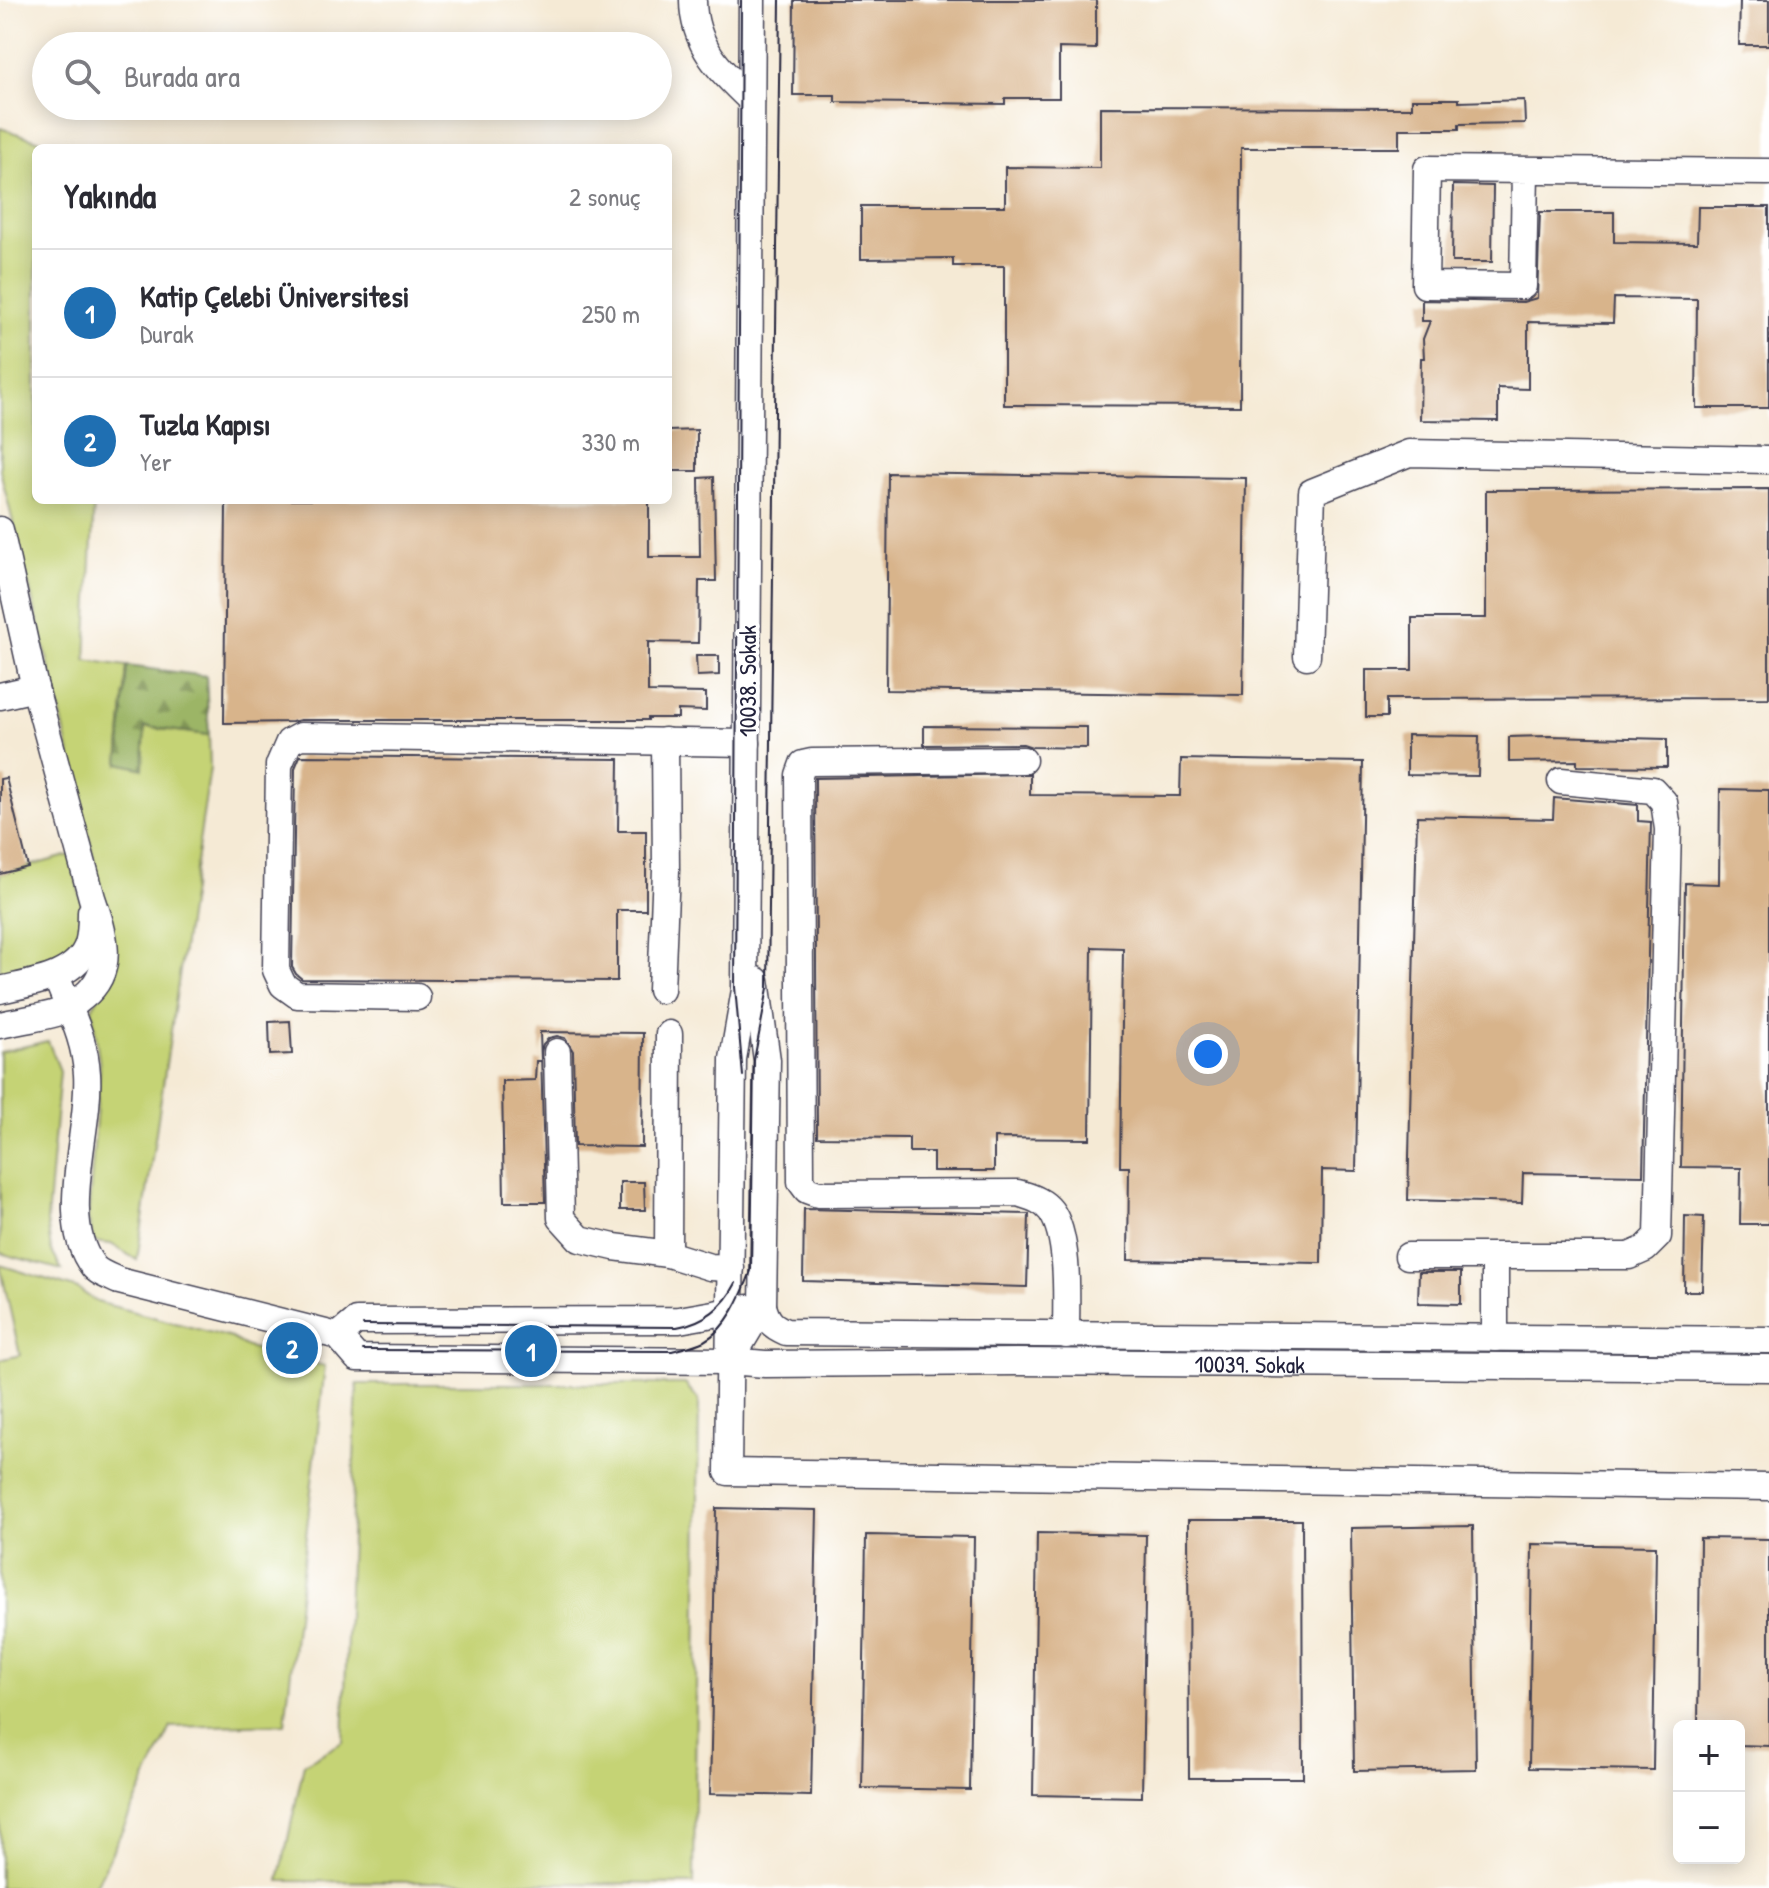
<!DOCTYPE html>
<html lang="tr">
<head>
<meta charset="utf-8">
<style>
  body { margin:0; font-family:"Patrick Hand",sans-serif; background:#f7f7f7; color:#2b2b33 }
  .controls { position:absolute; right:24px; bottom:24px; display:grid; overflow:hidden; border-radius:12px; box-shadow:0 4px 20px #0003 }
  .controls button { width:72px; height:72px; display:grid; place-items:center; padding:0; border:0; border-bottom:2px solid #e1e1e2; background:#fff; color:#2b2b33; font:40px sans-serif }
  .you { position:absolute; left:1208px; top:1054px; width:28px; height:28px; margin:-20px; border:6px solid #fff; border-radius:50%; background:#1a73e8; box-shadow:0 0 0 12px #1a73e833 }
  .badge { display:grid; place-items:center; width:52px; height:52px; border-radius:50%; background:#1f6fb2; color:#fff; font-size:26px; font-weight:700 }
  .pin { position:absolute; translate:-50% -50%; border:4px solid #fff; box-shadow:0 2px 8px #0006 }
  .list { margin:0; padding:0; list-style:none }
  h2 { display:flex; justify-content:space-between; align-items:center; height:104px; margin:0; padding:0 32px; font-size:34px }
  h2 small { font-size:26px; font-weight:400; color:#7c7c81 }
  .list li { display:grid; grid-template-columns:52px 1fr auto; gap:24px; align-items:center; box-sizing:border-box; height:128px; padding:0 32px; border-top:2px solid #e1e1e2 }
  .list b { display:block; font-size:30px; white-space:nowrap }
  .list p { margin:0; font-size:26px; white-space:nowrap; color:#7c7c81 }
  .list em { font-size:26px; font-style:normal; color:#7c7c81 }
  .icon { flex:none; width:44px; height:44px; fill:none; stroke:currentColor; stroke-width:2; stroke-linecap:round; stroke-linejoin:round }
  .map { position:relative; flex:none; width:1769px; height:1888px; overflow:hidden }
  .search { position:absolute; background:#fff; box-shadow:0 4px 20px #0003; left:32px; top:32px; width:640px; height:88px; display:flex; align-items:center; gap:20px; box-sizing:border-box; padding:0 28px; border-radius:44px; color:#7c7c81; font-size:30px }
  .panel { position:absolute; background:#fff; box-shadow:0 4px 20px #0003; left:32px; top:144px; width:640px; height:360px; border-radius:12px }
  .map>svg:first-child { display:block }
  .green { fill:#c5d375; stroke:#747a58; stroke-width:2 }
  .forest { fill:url(#forest-firs); stroke:#5f6c50; stroke-width:2 }
  .building { fill:#d8b48b }
  .lines { fill:none; stroke-linecap:round; stroke-linejoin:round }
  .minor-casing { stroke:#424052; stroke-width:29 }
  .minor { stroke:#fff; stroke-width:26 }
  .tram { stroke:#22223b; stroke-width:2 }
  .labels { text-anchor:middle; dominant-baseline:central; stroke-width:7; stroke-linejoin:round; paint-order:stroke }
  .street-label { font-size:24px; fill:#22223b; stroke:#fff }
</style>
</head>
<body>
<div class="map">
<svg width="1769" height="1888" viewBox="0 0 1769 1888">
  <defs>
    <pattern id="forest-firs" width="22" height="20" patternUnits="userSpaceOnUse" patternTransform="scale(2)"><rect width="22" height="20" fill="#9cb566"/><path d="M5 1l3.5 6h-7zM16 11l3.5 6h-7z" fill="#7f9355"/></pattern>
  </defs>
  <rect width="100%" height="100%" fill="#fff"/>
  <filter id="ink" filterUnits="userSpaceOnUse"><feTurbulence type="fractalNoise" baseFrequency=".0125" numOctaves="2"/><feDisplacementMap in="SourceGraphic" scale="16" xChannelSelector="R" yChannelSelector="G"/><feConvolveMatrix kernelMatrix="1 2 1 2 8 2 1 2 1" color-interpolation-filters="sRGB"/></filter>
  <filter id="wash" filterUnits="userSpaceOnUse"><feTurbulence type="fractalNoise" baseFrequency=".006" numOctaves="4" result="noise"/><feDisplacementMap in="SourceGraphic" scale="32" xChannelSelector="R" yChannelSelector="G"/><feGaussianBlur stdDeviation="1.8" result="paint"/><feColorMatrix in="noise" values="0 0 0 0 0 0 0 0 0 0 0 0 0 0 0 0 0 1.4 0 .05"/><feComposite in="paint" operator="in"/></filter>
  <g filter="url(#wash)">
    <rect width="100%" height="100%" fill="#f5ead5"/>
    <g class="green">
      <path d="M0,128L62,148H36V500H94L86,660L127,666L119,763L144,727L209,735L210,768L137,1260L111,1244L94,1242L88,1219L100,1068L92,1008L112,975L114,947L57,698L0,470Z"/>
      <path d="M70,855L84,911L85,926L66,962L0,981V874Z"/>
      <path d="M48,1041L60,1071L47,1221L51,1250L62,1270L0,1253V1052Z"/>
      <path d="M0,1265L78,1289L97,1302L231,1338L247,1347L325,1366L285,1724L171,1727L95,1888H0V1360L20,1355Z"/>
      <path d="M357,1384H685L699,1400L694,1884L279,1881L304,1764L343,1742Z"/>
    </g>
    <path class="forest" d="M127,666L206,676L209,735L145,727L143,769L119,763Z"/>
    <g id="blocks">
      <g class="building">
        <path d="M794,0H1096V49L1059,48V98H1005V104L835,102V95H793Z"/>
        <path d="M1740,0H1769V45H1739Z"/>
        <path d="M1412,99H1459V102L1524,100L1525,123L1459,124V129H1399V148H1241L1240,406L1004,405V266H953V258L861,259V206H1005V167L1100,168V107L1412,108Z"/>
        <path d="M1453,185L1493,186L1492,262H1452Z"/>
        <path d="M1698,207H1769V408H1696L1697,299L1614,298L1613,323L1528,322V389L1498,388V421L1420,420L1421,358H1424L1423,339L1430,321H1422V300L1523,302L1537,298L1540,212H1614V242L1697,243Z"/>
        <path d="M697,430V471H668V431Z"/>
        <path d="M888,473L1246,478L1243,695L886,690Z"/>
        <path d="M714,477L716,581H699L698,643L648,642V692L706,693V711L678,710V718H648V720H300L292,722L224,723L226,500H649V557H700L699,478Z"/>
        <path d="M1769,489V698L1387,699V717H1366V670H1412V618H1486V490Z"/>
        <path d="M696,656H719V675L697,676Z"/>
        <path d="M924,726L1087,727V748L1032,747L1023,744L924,745Z"/>
        <path d="M1407,735L1479,736L1478,776L1407,775Z"/>
        <path d="M1550,736L1667,739V767L1577,766V761L1509,762V737Z"/>
        <path d="M300,756L619,759L618,831H646V910H617V981L302,979L296,974L292,967L295,768Z"/>
        <path d="M1181,759L1363,762L1356,1171L1322,1170L1321,1263L1128,1260L1129,1167H1120L1123,948L1092,947L1090,1139L994,1138V1171H933V1152H909V1138L817,1137L815,778L1030,774V795L1180,796Z"/>
        <path d="M6,778L28,867L0,874V779Z"/>
        <path d="M1720,789L1769,790V1224H1740L1741,1168L1681,1167L1685,883L1719,884Z"/>
        <path d="M1554,798L1638,805V821L1651,822L1643,1175L1523,1173L1522,1203L1408,1200L1417,816L1553,819Z"/>
        <path d="M290,1021L292,1054L270,1055L269,1022Z"/>
        <path d="M540,1032L643,1033L642,1147L575,1146L573,1051L565,1038L557,1036L549,1038L543,1044L541,1052L545,1202H504L502,1081L535,1080L536,1061H541Z"/>
        <path d="M620,1182H644L645,1210H620Z"/>
        <path d="M804,1209L1029,1214L1027,1287L803,1281Z"/>
        <path d="M1685,1216L1704,1217L1702,1291H1684Z"/>
        <path d="M1419,1272H1461V1304L1418,1303Z"/>
        <path d="M281,1338L304,1344L302,1358L279,1354Z"/>
        <path d="M716,1508L817,1510L811,1796L710,1794Z"/>
        <path d="M1188,1520H1302L1303,1778H1189Z"/>
        <path d="M1473,1526L1476,1769L1354,1771L1351,1528Z"/>
        <path d="M1037,1533L1146,1535L1142,1797L1033,1795Z"/>
        <path d="M866,1535L974,1537L970,1790L862,1788Z"/>
        <path d="M1700,1538L1769,1539V1746L1739,1745V1726H1698Z"/>
        <path d="M1532,1544L1656,1546L1653,1770L1529,1768Z"/>
      </g>
    </g>
  </g>
  <g filter="url(#ink)">
    <use href="#blocks" fill-opacity="0" stroke="#424052" stroke-width="2"/>
    <g class="lines">
      <g class="minor-casing">
        <g id="minor">
          <path d="M693,0C693,45 721,72 751,100"/>
          <path d="M752,0L745,990L733,1059L728,1472L1769,1487"/>
          <path d="M1525,170L1523,286L1425,285L1427,169L1769,172"/>
          <path d="M0,530L35,688L92,898C104,933 117,970 83,997C79,1000 73,1006 68,1009C50,1017 20,1020 0,1025"/>
          <path d="M1307,656L1312,492L1409,453L1769,460"/>
          <path d="M0,696L35,688"/>
          <path d="M1023,760L812,762L803,764L799,775L801,1182L807,1190L818,1194L1018,1193C1030,1197 1043,1200 1051,1211C1070,1237 1066,1303 1066,1335"/>
          <path d="M56,976C69,1010 85,1037 87,1074C91,1130 56,1219 93,1266C98,1273 111,1277 119,1281L338,1336L357,1358L730,1361L763,1306"/>
          <path d="M756,980L767,1060L763,1306C767,1321 772,1326 786,1332L1769,1340"/>
          <path d="M0,990C29,983 77,978 88,944C91,934 91,923 91,912"/>
          <path d="M661,990L666,870L665,741"/>
          <path d="M417,997L297,995L283,985L276,970L279,765L289,742L300,736L747,743"/>
          <path d="M557,1052L561,1218L580,1239L614,1247L668,1254L710,1267L731,1268"/>
          <path d="M668,1254L669,1034"/>
          <path d="M1408,1256H1629L1645,1249L1658,1236L1668,829L1664,802L1653,790L1561,781"/>
          <path d="M338,1336L356,1321L679,1320L748,1308"/>
          <path d="M1495,1338V1258"/>
          <path id="s1" d="M730,1361L765,1364L1017,1362L1769,1368"/>
        </g>
      </g>
      <use href="#minor" class="minor"/>
      <g class="tram">
        <path d="M741,0L735,987L743,1076"/>
        <path d="M363,1325L677,1327C704,1322 724,1307 736,1283"/>
        <path d="M363,1350L672,1351C682,1348 694,1346 704,1341C728,1328 742,1295 751,1271L754,1060L768,988L780,0"/>
      </g>
    </g>
  </g>
  <g class="labels">
    <g class="street-label">
      <text transform="translate(747 681) rotate(-90)">10038. Sokak</text>
      <text stroke="none"><textPath href="#s1" startOffset="520">10039. Sokak</textPath></text>
    </g>
  </g>
</svg>
<div class="controls">
<button>+</button>
<button>−</button>
</div>
<div class="you"></div>
<div class="pin badge" style="left:531px;top:1351px">1</div>
<div class="pin badge" style="left:292px;top:1348px">2</div>
<div class="search"><svg class="icon" aria-label="search" viewBox="0 0 24 24"><circle cx="10" cy="10" r="6"/><path d="M15 15l6 6"/></svg>Burada ara</div>
<section class="panel">
<h2>Yakında<small>2 sonuç</small></h2>
<ul class="list">
<li><span class="badge">1</span><div><b>Katip Çelebi Üniversitesi</b><p>Durak</p></div><em>250 m</em></li>
<li><span class="badge">2</span><div><b>Tuzla Kapısı</b><p>Yer</p></div><em>330 m</em></li>
</ul>
</section>
</div>
</body>
</html>
